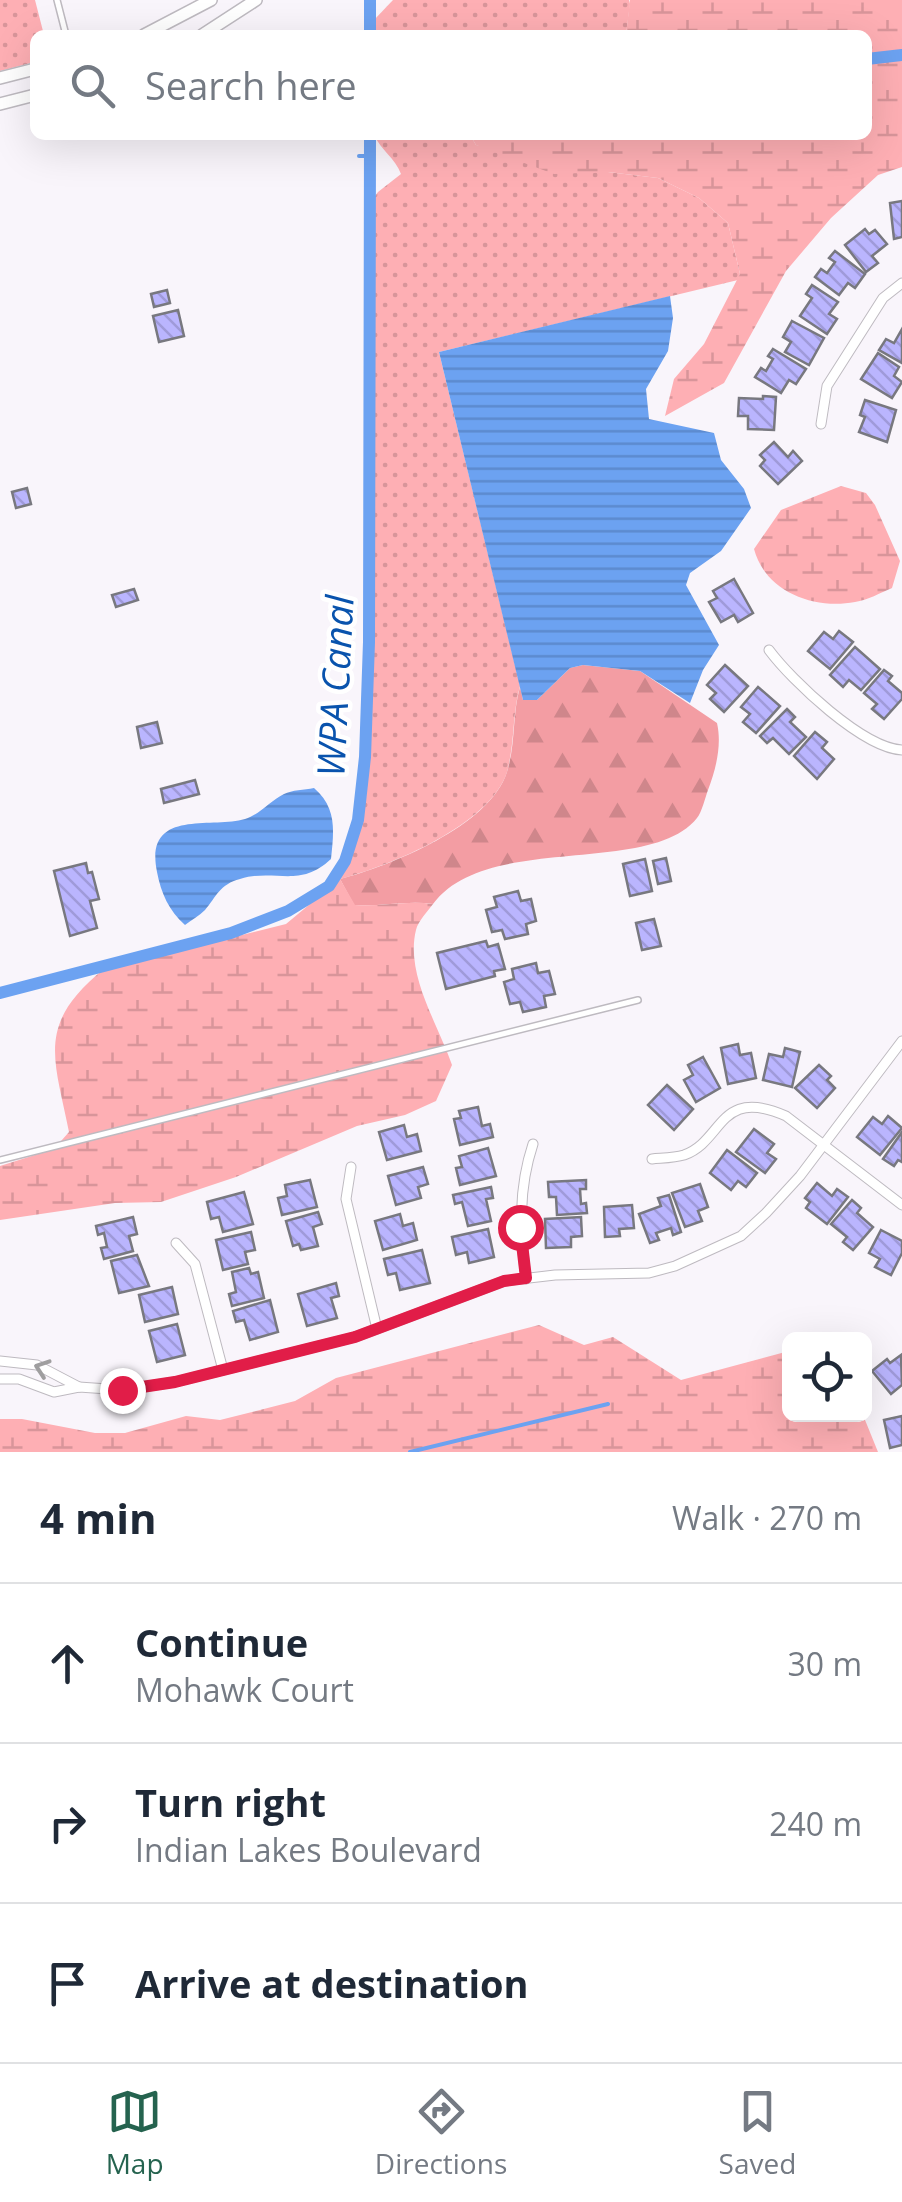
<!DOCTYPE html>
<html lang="en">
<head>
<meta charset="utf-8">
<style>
  body { margin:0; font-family:"Open Sans",sans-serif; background:#f2f2f3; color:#1f2937 }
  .controls { position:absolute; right:30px; bottom:30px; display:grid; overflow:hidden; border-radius:15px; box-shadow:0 10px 40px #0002 }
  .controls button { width:90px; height:90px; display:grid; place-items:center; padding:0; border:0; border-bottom:2px solid #e0e1e3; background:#fff; color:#1f2937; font:50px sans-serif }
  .stop { position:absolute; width:30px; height:30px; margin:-22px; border:8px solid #e11d48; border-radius:50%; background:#fff }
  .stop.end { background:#e11d48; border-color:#fff; box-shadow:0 2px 10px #0008 }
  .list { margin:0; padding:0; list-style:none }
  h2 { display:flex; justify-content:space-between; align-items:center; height:130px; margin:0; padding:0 40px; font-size:42px }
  h2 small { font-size:32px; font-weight:400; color:#747a83 }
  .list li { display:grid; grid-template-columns:65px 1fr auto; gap:30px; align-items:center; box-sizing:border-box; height:160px; padding:0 40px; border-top:2px solid #e0e1e3 }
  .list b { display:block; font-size:38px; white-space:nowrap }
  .list p { margin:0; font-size:32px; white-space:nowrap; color:#747a83 }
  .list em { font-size:32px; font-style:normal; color:#747a83 }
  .icon { flex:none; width:55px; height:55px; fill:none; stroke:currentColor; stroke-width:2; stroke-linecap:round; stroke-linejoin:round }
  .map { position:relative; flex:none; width:902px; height:1452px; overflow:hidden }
  .search { position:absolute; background:#fff; box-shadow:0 10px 40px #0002; left:30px; right:30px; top:30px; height:110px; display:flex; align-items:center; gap:25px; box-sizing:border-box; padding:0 35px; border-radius:15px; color:#747a83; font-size:38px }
  .sheet { height:610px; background:#fff }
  nav { display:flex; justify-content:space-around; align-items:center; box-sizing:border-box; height:140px; border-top:2px solid #e0e1e3; background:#fff; font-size:28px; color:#747a83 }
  nav a { display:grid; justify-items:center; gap:5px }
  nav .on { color:#25634f }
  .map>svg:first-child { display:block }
  .grass { fill:url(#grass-dots) }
  .forest { fill:url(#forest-firs) }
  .wetland { fill:url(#wetland-marsh) }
  .water { fill:url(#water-rules) }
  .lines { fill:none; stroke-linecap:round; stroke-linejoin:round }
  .stream { stroke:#6ca2f1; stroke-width:4 }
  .canal { stroke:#6ca2f1; stroke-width:12 }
  .building { fill:url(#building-back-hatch); stroke:#78787f; stroke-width:2.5 }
  .service-casing { stroke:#bebac0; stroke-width:8 }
  .minor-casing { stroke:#bebac0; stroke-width:11 }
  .tertiary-casing { stroke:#bebac0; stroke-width:14 }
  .service { stroke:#fff; stroke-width:5 }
  .minor { stroke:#fff; stroke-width:9 }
  .tertiary { stroke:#fff; stroke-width:11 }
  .oneway { stroke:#9f9e9f }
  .route { stroke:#e11d48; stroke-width:12 }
  .labels { text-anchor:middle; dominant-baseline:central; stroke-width:9; stroke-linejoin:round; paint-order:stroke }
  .water-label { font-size:38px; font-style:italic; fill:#0953ad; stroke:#fff }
</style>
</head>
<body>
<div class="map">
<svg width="902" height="1452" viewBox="0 0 902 1452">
  <defs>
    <pattern id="grass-dots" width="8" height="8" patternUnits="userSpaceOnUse" patternTransform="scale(2.5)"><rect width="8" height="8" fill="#feafb4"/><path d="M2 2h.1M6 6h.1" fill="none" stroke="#d8959a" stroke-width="1.8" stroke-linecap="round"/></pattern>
    <pattern id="forest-firs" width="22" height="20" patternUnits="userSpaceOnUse" patternTransform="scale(2.5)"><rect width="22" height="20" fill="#f39da3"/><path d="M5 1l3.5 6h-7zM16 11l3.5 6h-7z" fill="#cf868b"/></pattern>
    <pattern id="wetland-marsh" width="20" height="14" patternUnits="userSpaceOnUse" patternTransform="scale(2.5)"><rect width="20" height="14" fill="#feafb4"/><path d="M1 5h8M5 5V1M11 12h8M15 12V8" fill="none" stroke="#d8959a"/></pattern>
    <pattern id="water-rules" width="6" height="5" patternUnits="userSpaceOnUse" patternTransform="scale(2.5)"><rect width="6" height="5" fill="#6ca2f1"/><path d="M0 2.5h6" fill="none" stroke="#5c8ace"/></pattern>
    <pattern id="building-back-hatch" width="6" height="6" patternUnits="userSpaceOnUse" patternTransform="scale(2.5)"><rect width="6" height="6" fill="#bab5fe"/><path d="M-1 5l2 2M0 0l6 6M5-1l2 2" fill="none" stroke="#9f9ad9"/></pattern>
  </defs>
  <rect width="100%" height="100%" fill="#f9f5fb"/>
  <g class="grass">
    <path d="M0,0H35L44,35H35V62L0,71Z"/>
    <path d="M393,0H629L630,4L626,35H369L374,20Z"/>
    <path d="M374,135H470L476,145L608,172L658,178L699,198L728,223L740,274L738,280L439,352L520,686C512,715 515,743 507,772C490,825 390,866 340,879L366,798L372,585L368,206L378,192L401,174C395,158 381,150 374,135Z"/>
  </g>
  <path class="forest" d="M583,665L640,671L717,723C722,745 716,769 708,790C705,798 702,812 697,818C650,877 486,832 433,904C407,900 381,907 354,905L340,879C390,866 490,826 507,772C516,743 512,715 520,687L523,700H537L570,668Z"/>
  <g class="wetland">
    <path d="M630,0H902V167L878,175L831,218L786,271L724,383L665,416L674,379L704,344L740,274L728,223L699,198L658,178L608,172L554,174L476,145L470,135H867V35H626Z"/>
    <path d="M841,486L866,493L875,505L900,561L892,588C880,593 868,600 855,602C813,610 765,591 754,549L781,510Z"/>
    <path d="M340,879L355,905C381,907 407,900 433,904C428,911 418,921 416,930C405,974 438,1024 452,1065L436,1101L405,1115L357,1126L236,1177L161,1202L115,1203L0,1220V1166L54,1149L69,1132C54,1057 36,1024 104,969L286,924Z"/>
    <path d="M539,1325L584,1345L613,1337L681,1380L789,1351L790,1414L863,1415L878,1452H0V1419H22L95,1433H125L186,1416L220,1420L295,1401L336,1378Z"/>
  </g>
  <g class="water">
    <path d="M670,296L673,318L668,351L646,389L649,419L714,433L721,460L744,489L751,508L721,551L690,573L686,585L719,645L703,670L690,703L640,671L583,665L570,668L537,700H523L439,352Z"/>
    <path d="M314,788C337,808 334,830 331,859C299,889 276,868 240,879C220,884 216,897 205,910C199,916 191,920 185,925C169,911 161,893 157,872C144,808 210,829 245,819C259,815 270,801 284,794C292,790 304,790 314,788Z"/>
  </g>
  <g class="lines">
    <g class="stream">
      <path d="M359,156H370"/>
      <path d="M410,1452L608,1404"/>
    </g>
    <g class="canal">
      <path d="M370,35V0"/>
      <path d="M867,59L902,55"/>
      <path d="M0,993L231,933L288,911L329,886L345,861L358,820L365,757L369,642L370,135"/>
    </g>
  </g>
  <g class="building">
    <path d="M902,201V237L894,239L890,203Z"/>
    <path d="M865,229L869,234L875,230L887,244L872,256L878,263L866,272L845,245Z"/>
    <path d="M835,251L865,274L855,288L848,283L839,295L815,277L821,269L827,273L835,262L829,258Z"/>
    <path d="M812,285L838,302L829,314L837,319L827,334L800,316L812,298L806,294Z"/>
    <path d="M167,290L170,303L154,307L151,294Z"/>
    <path d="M178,310L184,336L159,342L153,316Z"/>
    <path d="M792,321L824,338L809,365L785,352L791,342L783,337Z"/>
    <path d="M902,329V363L879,350L886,339L894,343Z"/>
    <path d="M773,349L806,369L796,384L789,380L781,393L755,377L761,368L766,371L773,359L768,356Z"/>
    <path d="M878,353L899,367L894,376L902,382L892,398L861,379Z"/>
    <path d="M763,396L776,397L774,430L748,429V416H738L739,398L763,399Z"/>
    <path d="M865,400L896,410L887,442L859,432L865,417L860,415Z"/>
    <path d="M774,442L788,457L793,451L802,461L778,484L760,466L765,460L760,455Z"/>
    <path d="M27,488L31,504L16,508L12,492Z"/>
    <path d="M734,579L753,613L738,622L734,615L721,622L709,602L717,598L713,591Z"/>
    <path d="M134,589L138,600L116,607L112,595Z"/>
    <path d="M839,631L853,642L830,669L808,651L824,632L833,639Z"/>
    <path d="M855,647L880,669L861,690L849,680L843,687L830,675Z"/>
    <path d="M725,665L748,686L724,712L710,699L716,693L707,685Z"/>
    <path d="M884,670L892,676L888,681L902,693V699L884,719L872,709L877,704L864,693Z"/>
    <path d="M758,687L780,706L756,733L743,722L750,714L741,707Z"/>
    <path d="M787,709L795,717L790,722L806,737L789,754L773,738L767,743L760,736Z"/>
    <path d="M157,722L162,743L141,748L137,727Z"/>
    <path d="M815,732L827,742L822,748L834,759L817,779L794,756Z"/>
    <path d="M195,780L199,794L164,803L161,789Z"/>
    <path d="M666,858L671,881L658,884L653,861Z"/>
    <path d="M645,859L652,891L630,896L623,864Z"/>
    <path d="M86,863L88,873L92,872L99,899L90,901L97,928L70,936L54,871Z"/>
    <path d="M518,891L521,901L531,899L536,921L526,924L528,934L505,939L502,930L492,932L486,910L497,907L494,897Z"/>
    <path d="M654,919L661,946L642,950L636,923Z"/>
    <path d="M486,941L488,947L498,944L505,969L494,971L495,976L446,989L437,953Z"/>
    <path d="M536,963L538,973L549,971L555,994L544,996L546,1007L523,1012L520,1002L510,1004L504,982L514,979L512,969Z"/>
    <path d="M738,1044L740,1055L751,1053L756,1078L728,1084L721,1048Z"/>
    <path d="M785,1048L800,1052L792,1087L763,1080L769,1054L783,1057Z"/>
    <path d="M703,1057L720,1088L696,1102L684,1080L693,1075L688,1065Z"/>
    <path d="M819,1065L831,1076L827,1080L835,1088L817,1108L795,1088Z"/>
    <path d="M667,1085L693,1109L674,1130L648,1105Z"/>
    <path d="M478,1107L482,1126L490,1124L493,1137L460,1145L454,1119L461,1118L459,1111Z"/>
    <path d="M888,1116L902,1128L880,1155L857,1137L873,1117L882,1124Z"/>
    <path d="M404,1125L407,1137L417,1134L421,1151L387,1160L379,1132Z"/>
    <path d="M754,1129L774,1144L767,1153L776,1159L765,1173L736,1152Z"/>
    <path d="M902,1132V1162L898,1160L894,1166L883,1159Z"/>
    <path d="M488,1148L496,1176L460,1185L456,1168L462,1167L459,1156Z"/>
    <path d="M727,1150L757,1173L746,1187L738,1181L731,1190L710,1173Z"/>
    <path d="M423,1167L428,1184L418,1187L421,1198L396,1205L388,1176Z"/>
    <path d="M310,1180L317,1207L282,1215L278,1198L287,1196L285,1185Z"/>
    <path d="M586,1180V1189H580L581,1204L586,1203L587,1213L557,1215L556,1197H549L548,1182Z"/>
    <path d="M817,1183L832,1196L837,1189L848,1197L827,1224L806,1208L810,1202L805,1198Z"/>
    <path d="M700,1184L708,1207L698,1211L702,1221L685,1227L672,1193Z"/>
    <path d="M491,1187L493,1198L486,1199L491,1221L468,1226L462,1202L455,1204L453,1195Z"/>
    <path d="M244,1192L253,1224L223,1232L219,1217L211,1219L207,1202Z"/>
    <path d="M669,1195L681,1232L673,1235L671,1228L656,1233L659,1240L650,1243L639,1214L661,1206L658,1198Z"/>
    <path d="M852,1200L861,1208L857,1213L873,1227L853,1250L843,1242L847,1237L831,1224Z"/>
    <path d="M632,1205L634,1228L619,1229L620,1236L605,1237L604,1207Z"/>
    <path d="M318,1212L322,1224L313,1227L318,1246L301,1250L299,1244L293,1246L286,1221Z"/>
    <path d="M400,1214L403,1226L413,1223L417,1240L383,1250L375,1221Z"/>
    <path d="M133,1217L137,1234L129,1236L133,1251L104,1259L101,1248L107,1247L104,1233L98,1235L96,1226Z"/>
    <path d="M581,1217L582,1236L571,1237V1247L546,1248L545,1219Z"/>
    <path d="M488,1229L494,1257L469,1263L467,1252L456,1255L452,1237Z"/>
    <path d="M881,1230L902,1241V1253L891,1275L875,1267L880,1259L869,1253Z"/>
    <path d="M251,1232L255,1250L245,1252L248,1264L223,1270L216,1240Z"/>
    <path d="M422,1250L430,1283L400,1290L396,1273L388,1275L384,1259Z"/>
    <path d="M137,1255L149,1286L119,1293L111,1261Z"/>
    <path d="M249,1268L251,1274L258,1272L264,1298L232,1306L229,1294L236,1292L232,1272Z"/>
    <path d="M336,1283L339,1296L331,1298L337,1318L307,1326L298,1294Z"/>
    <path d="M172,1287L178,1314L145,1322L139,1295Z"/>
    <path d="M270,1300L278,1332L250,1340L244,1320L236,1322L233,1311Z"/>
    <path d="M177,1324L185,1355L157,1362L149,1331Z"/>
    <path d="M901,1355L902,1385L891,1394L872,1371L887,1359L890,1363Z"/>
    <path d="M902,1416V1445L890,1448L884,1420Z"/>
  </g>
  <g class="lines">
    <g class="service-casing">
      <g id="service">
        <path d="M57,0L66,35"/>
        <path d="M0,1160L638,1000"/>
      </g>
    </g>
    <g class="minor-casing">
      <g id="minor">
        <path d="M821,424L827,386L883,298L902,283"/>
        <path d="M769,650C792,681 863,748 902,750"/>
        <path d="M652,1159C662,1158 674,1158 684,1155C724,1141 718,1086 786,1116L902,1205"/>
        <path d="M351,1167L346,1199L377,1329"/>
        <path d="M176,1243L195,1264L223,1370"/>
        <path d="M526,1279C520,1232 518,1189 533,1144"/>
        <path d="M0,1361L37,1365L79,1387"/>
        <path d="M0,1379H19L54,1392L79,1387L122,1390L175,1382L355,1337L504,1281L555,1275L649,1273L675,1266L741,1236L766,1213L800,1176L902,1041"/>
      </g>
    </g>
    <g class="tertiary-casing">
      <g id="tertiary">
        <path d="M144,35L211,0"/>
        <path d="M202,35L256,0"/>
        <path d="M0,78L35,69"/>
        <path d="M0,104L35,95"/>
      </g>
    </g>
    <use href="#service" class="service"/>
    <use href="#minor" class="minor"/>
    <use href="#tertiary" class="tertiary"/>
  </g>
  <defs><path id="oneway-chevron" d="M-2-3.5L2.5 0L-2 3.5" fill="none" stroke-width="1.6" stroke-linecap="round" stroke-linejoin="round" transform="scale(2.5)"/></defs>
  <use class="oneway" href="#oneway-chevron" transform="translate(42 1368) rotate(-161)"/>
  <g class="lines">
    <path class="route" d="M122,1390L175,1382L355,1337L504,1281L526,1278L520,1227"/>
  </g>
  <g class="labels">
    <g class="water-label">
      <text transform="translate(334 686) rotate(-87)">WPA Canal</text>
    </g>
  </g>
</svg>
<div class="controls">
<button><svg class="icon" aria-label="locate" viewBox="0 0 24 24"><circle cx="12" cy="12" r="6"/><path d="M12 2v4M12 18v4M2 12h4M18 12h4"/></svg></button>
</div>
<div class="stop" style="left:520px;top:1227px"></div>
<div class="stop end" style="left:122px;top:1390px"></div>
<div class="search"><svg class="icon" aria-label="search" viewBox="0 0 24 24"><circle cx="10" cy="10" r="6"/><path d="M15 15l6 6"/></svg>Search here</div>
</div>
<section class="sheet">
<h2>4 min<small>Walk · 270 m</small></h2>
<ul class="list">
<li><svg class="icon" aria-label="ahead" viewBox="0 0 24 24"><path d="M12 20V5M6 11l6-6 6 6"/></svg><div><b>Continue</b><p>Mohawk Court</p></div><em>30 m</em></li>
<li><svg class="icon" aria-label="right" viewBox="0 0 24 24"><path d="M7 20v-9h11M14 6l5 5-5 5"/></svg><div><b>Turn right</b><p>Indian Lakes Boulevard</p></div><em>240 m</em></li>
<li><svg class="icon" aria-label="arrive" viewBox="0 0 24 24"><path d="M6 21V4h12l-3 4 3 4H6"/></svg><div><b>Arrive at destination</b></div></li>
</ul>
</section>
<nav>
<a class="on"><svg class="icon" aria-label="map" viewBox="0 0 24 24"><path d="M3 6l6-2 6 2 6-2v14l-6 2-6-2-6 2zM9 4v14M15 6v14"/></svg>Map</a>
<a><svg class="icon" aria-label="directions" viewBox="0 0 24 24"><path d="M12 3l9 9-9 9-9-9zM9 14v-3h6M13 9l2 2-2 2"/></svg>Directions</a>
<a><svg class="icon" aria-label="saved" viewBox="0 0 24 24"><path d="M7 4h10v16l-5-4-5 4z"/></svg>Saved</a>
</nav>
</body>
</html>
